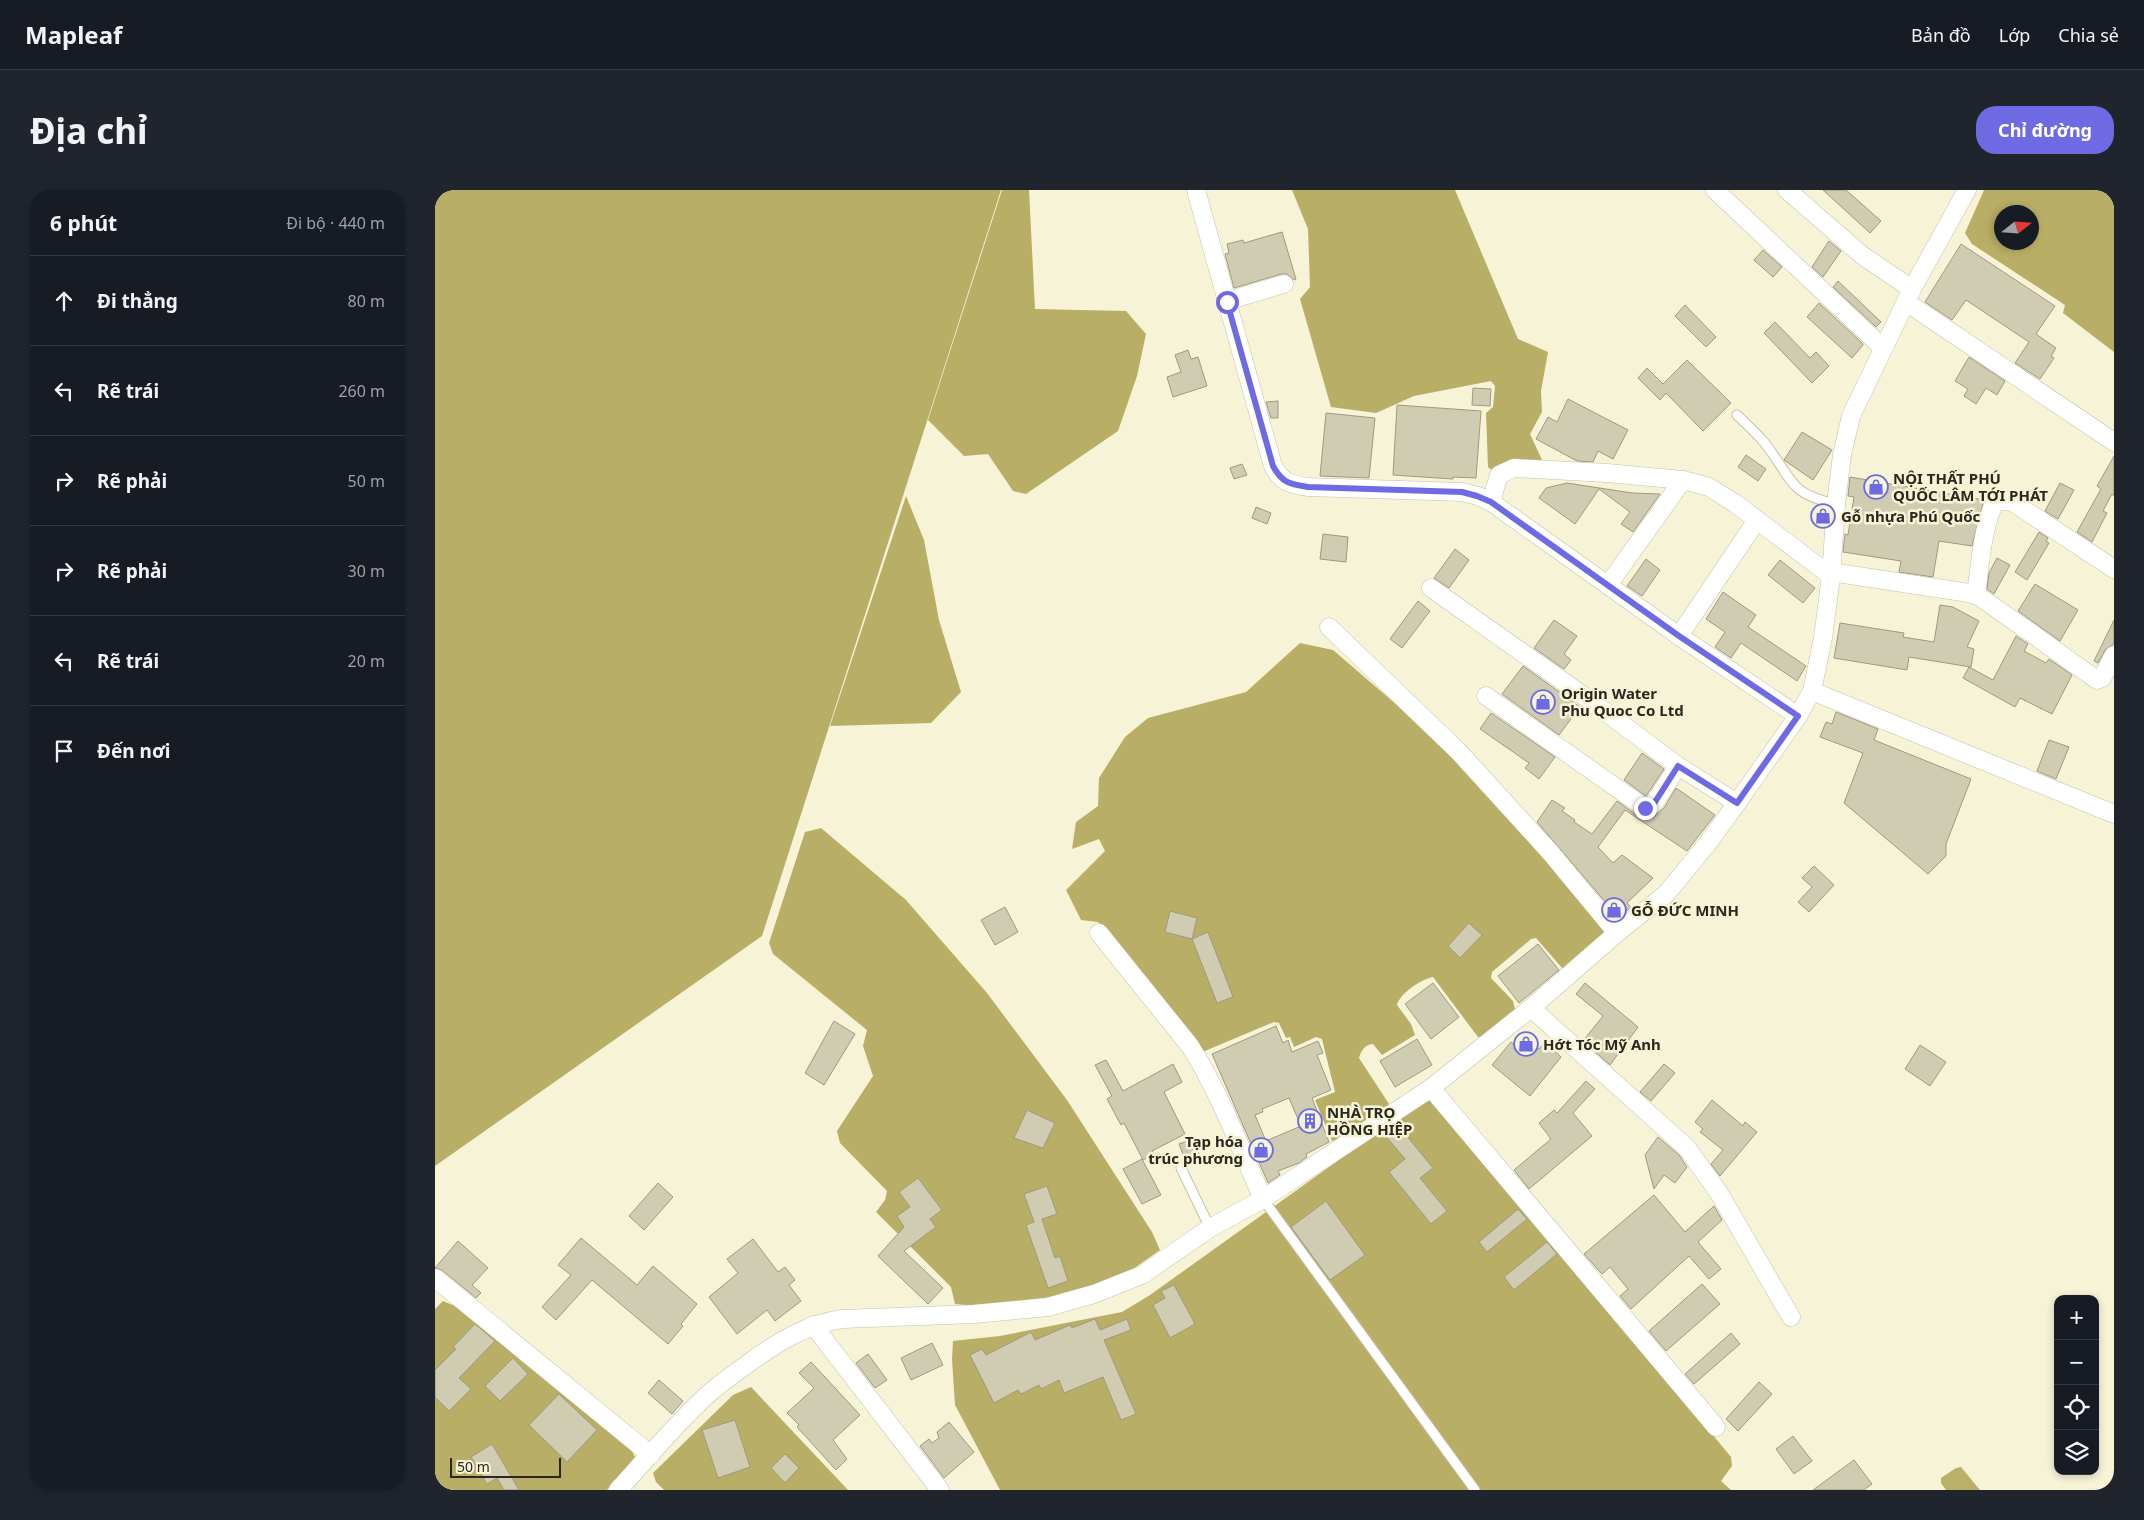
<!DOCTYPE html>
<html lang="vi">
<head>
<meta charset="utf-8">
<style>
  body { margin:0; font-family:"Noto Sans",sans-serif; background:#20242c; color:#f1f3f6 }
  .controls { position:absolute; right:15px; bottom:15px; display:grid; overflow:hidden; border-radius:10px; box-shadow:0 2px 8px #0003 }
  .controls button { width:45px; height:45px; display:grid; place-items:center; padding:0; border:0; border-bottom:1px solid #363941; background:#171b24; color:#f1f3f6; font:25px sans-serif }
  .compass { position:absolute; left:1559px; top:15px; width:45px; height:45px; border-radius:50%; background:#171b24; box-shadow:0 2px 8px #0003; rotate:73deg }
  .scale { position:absolute; left:15px; bottom:12px; width:111px; box-sizing:border-box; padding-left:5px; border:2px solid #2a281e; border-top:0; font-size:14px; line-height:18px; white-space:nowrap; color:#2a281e; -webkit-text-stroke:4px #f6f3d6; paint-order:stroke }
  .stop { position:absolute; width:15px; height:15px; margin:-11px; border:4px solid #6e6ae4; border-radius:50%; background:#fff }
  .stop.end { background:#6e6ae4; border-color:#fff; box-shadow:0 1px 5px #0008 }
  .list { margin:0; padding:0; list-style:none }
  h2 { display:flex; justify-content:space-between; align-items:center; height:65px; margin:0; padding:0 20px; font-size:21px }
  h2 small { font-size:16px; font-weight:400; color:#9ea1a6 }
  .list li { display:grid; grid-template-columns:32px 1fr auto; gap:15px; align-items:center; box-sizing:border-box; height:90px; padding:0 20px; border-top:1px solid #363941 }
  .list b { display:block; font-size:19px; white-space:nowrap }
  .list em { font-size:16px; font-style:normal; color:#9ea1a6 }
  .icon { flex:none; width:28px; height:28px; fill:none; stroke:currentColor; stroke-width:2; stroke-linecap:round; stroke-linejoin:round }
  .map { position:relative; flex:none; width:1679px; height:1300px; overflow:hidden; border-radius:20px }
  header { display:flex; align-items:center; gap:30px; box-sizing:border-box; height:70px; padding:0 25px; background:#171b24; border-bottom:1px solid #363941 }
  header strong { font-size:24px }
  nav { display:flex; gap:28px; margin-inline-start:auto; font-size:18px }
  .intro { display:flex; align-items:center; justify-content:space-between; box-sizing:border-box; height:120px; padding:0 30px }
  h1 { margin:0; font-size:35px }
  .button { padding:12px 22px; border-radius:20px; background:#6e6ae4; color:#fff; font-size:18px; font-weight:700 }
  main { display:flex; gap:30px; padding:0 30px }
  aside { flex:1; background:#171b24; border-radius:20px; box-shadow:0 2px 8px #0003 }
  .map>svg:first-child { display:block }
  .forest { fill:#b9ae65; fill-rule:evenodd }
  .water { fill:#bbb067 }
  .building { fill:#d0ccb1; stroke:#9e9a80; fill-rule:evenodd }
  .lines { fill:none; stroke-linecap:round; stroke-linejoin:round }
  .service-casing { stroke:#c5c2a7; stroke-width:11 }
  .minor-casing { stroke:#c5c2a7; stroke-width:19 }
  .service { stroke:#fff; stroke-width:9 }
  .minor { stroke:#fff; stroke-width:18 }
  .route { stroke:#6e6ae4; stroke-width:6 }
  .labels { text-anchor:middle; dominant-baseline:central; stroke-width:5; stroke-linejoin:round; paint-order:stroke }
  .poi-label { font-size:15px; font-weight:bold; fill:#2a281e; stroke:#f6f3d6; text-anchor:start }
</style>
</head>
<body>
<header>
<strong>Mapleaf</strong>
<nav><a>Bản đồ</a><a>Lớp</a><a>Chia sẻ</a></nav>
</header>
<div class="intro"><h1>Địa chỉ</h1><a class="button">Chỉ đường</a></div>
<main>
<aside>
<h2>6 phút<small>Đi bộ · 440 m</small></h2>
<ul class="list">
<li><svg class="icon" aria-label="ahead" viewBox="0 0 24 24"><path d="M12 20V5M6 11l6-6 6 6"/></svg><div><b>Đi thẳng</b></div><em>80 m</em></li>
<li><svg class="icon" aria-label="left" viewBox="0 0 24 24"><path d="M17 20v-9H6M10 6l-5 5 5 5"/></svg><div><b>Rẽ trái</b></div><em>260 m</em></li>
<li><svg class="icon" aria-label="right" viewBox="0 0 24 24"><path d="M7 20v-9h11M14 6l5 5-5 5"/></svg><div><b>Rẽ phải</b></div><em>50 m</em></li>
<li><svg class="icon" aria-label="right" viewBox="0 0 24 24"><path d="M7 20v-9h11M14 6l5 5-5 5"/></svg><div><b>Rẽ phải</b></div><em>30 m</em></li>
<li><svg class="icon" aria-label="left" viewBox="0 0 24 24"><path d="M17 20v-9H6M10 6l-5 5 5 5"/></svg><div><b>Rẽ trái</b></div><em>20 m</em></li>
<li><svg class="icon" aria-label="arrive" viewBox="0 0 24 24"><path d="M6 21V4h12l-3 4 3 4H6"/></svg><div><b>Đến nơi</b></div></li>
</ul>
</aside>
<div class="map">
<svg width="1679" height="1300" viewBox="0 0 1679 1300">
  <rect width="100%" height="100%" fill="#f6f3d6"/>
  <g class="forest">
    <path d="M0,0H566L327,746L0,976Z"/>
    <path d="M567,0H594L600,119L691,121L711,144L702,186L683,241L591,304L578,301L553,264L529,266L493,230Z"/>
    <path d="M857,0H1020L1083,149L1113,162L1106,201L1107,222L1095,244L1107,270L1102,274L1060,283L1053,277L1051,223L1058,217L1060,196L1056,191L979,206L941,223L896,217L865,109L875,97L873,39Z"/>
    <path d="M1549,0H1679V162L1628,123L1630,115L1537,54L1530,43ZM1566,22H1596V52H1566Z"/>
    <path d="M471,306L489,350L504,430L526,502L496,533L395,536Z"/>
    <path d="M865,453L898,460L1020,565L1175,740L1128,779L1101,748L1096,749L1057,782L1056,788L1078,811L1080,819L1050,847H1043L998,787C987,789 965,803 962,815L976,834L980,845L947,865L938,854C930,854 926,861 924,868L954,914L952,918L905,950L897,951L880,910L900,902L887,849L881,847L859,857L855,847L851,848L844,833L839,832L765,863L760,851L663,732L646,730L631,700L670,661L664,649L637,659L641,632L663,616L664,588L690,547L713,528L811,502Z"/>
    <path d="M386,638L471,710L552,803L632,910L717,1042L725,1060L688,1086L636,1104L550,1117L520,1114L516,1097L441,1022L450,1010L452,1001L405,953L402,941L438,886L428,856L432,840L338,764L334,753L370,642Z"/>
    <path d="M995,910L1119,1052L1296,1267L1297,1276L1286,1291L1296,1300H565L520,1215L517,1169L518,1151L565,1146L687,1122L715,1105L982,914Z"/>
    <path d="M8,1111L32,1121L194,1256L200,1267L172,1300H0V1119Z"/>
    <path d="M316,1197L413,1300H229L221,1292L218,1283L298,1205Z"/>
  </g>
  <path class="water" d="M1526,1277L1545,1300H1511L1506,1293V1288L1521,1278Z"/>
  <g class="building">
    <path d="M1388,0H1411L1446,31L1435,43Z"/>
    <path d="M847,42L861,89L859,90L852,84H846L799,98L790,64L794,63L792,54L808,50L809,53Z"/>
    <path d="M1394,51L1406,61L1388,87L1377,77Z"/>
    <path d="M1526,54L1620,116L1601,144L1621,158L1616,166L1619,168L1605,189L1580,173L1594,152L1531,110L1517,130L1490,112Z"/>
    <path d="M1328,60L1347,77L1338,87L1319,70Z"/>
    <path d="M1403,91L1446,132L1441,137L1398,97Z"/>
    <path d="M1384,113L1427,153L1428,155L1417,168L1372,127Z"/>
    <path d="M1250,115L1281,147L1271,157L1240,126Z"/>
    <path d="M1340,132L1375,168L1381,162L1394,176L1377,193L1329,143Z"/>
    <path d="M753,160L756,169L763,167L772,196L738,207L732,187L746,182L740,165Z"/>
    <path d="M1534,167L1570,191L1562,205L1551,198L1541,214L1529,206L1533,199L1520,191Z"/>
    <path d="M1252,170L1296,213L1268,241L1231,203L1225,210L1203,188L1212,178L1228,194Z"/>
    <path d="M1038,198L1056,199L1055,216L1037,215Z"/>
    <path d="M1133,209L1193,240L1178,269L1163,261L1158,272L1142,271L1101,249L1113,227L1122,232Z"/>
    <path d="M843,211V228H836L831,212Z"/>
    <path d="M962,215L1046,221L1041,288L1018,287V289L958,285Z"/>
    <path d="M891,223L940,228L934,288L885,286Z"/>
    <path d="M1367,242L1397,260L1378,290L1349,270Z"/>
    <path d="M1311,265L1331,279L1323,291L1303,277Z"/>
    <path d="M1679,266V306L1677,304L1668,321L1672,323L1657,352L1642,342L1666,299L1662,296Z"/>
    <path d="M807,274L812,285L799,289L795,278Z"/>
    <path d="M1415,287L1549,310L1537,356L1504,351L1498,387L1464,382L1466,371L1408,362L1410,344L1413,345L1419,307L1413,306Z"/>
    <path d="M1132,293L1197,303L1225,304L1198,342L1186,334L1195,322L1164,299L1140,334L1104,308L1111,298Z"/>
    <path d="M1625,293L1639,300L1623,329L1610,321Z"/>
    <path d="M821,317L836,323L832,334L817,328Z"/>
    <path d="M1604,342L1613,348L1611,351L1614,353L1592,390L1580,382Z"/>
    <path d="M888,344L913,347L911,372L885,369Z"/>
    <path d="M1020,359L1034,370L1014,398L999,388Z"/>
    <path d="M1562,368L1575,375L1559,404L1552,399L1554,383Z"/>
    <path d="M1211,369L1225,380L1207,406L1192,396Z"/>
    <path d="M1345,370L1380,398L1368,413L1333,385Z"/>
    <path d="M1600,394L1643,420L1625,451L1583,421Z"/>
    <path d="M1288,402L1321,425L1313,437L1371,476L1362,491L1306,453L1296,468L1280,457L1290,442L1271,429Z"/>
    <path d="M983,411L995,421L967,458L955,449Z"/>
    <path d="M1505,415L1518,417L1544,431L1532,457L1539,459L1536,477L1474,467L1472,480L1399,468L1405,433L1469,443L1468,447L1499,452Z"/>
    <path d="M1119,430L1142,446L1129,464L1136,470L1129,479L1099,458Z"/>
    <path d="M1679,430V454L1670,460L1663,473L1659,471Z"/>
    <path d="M1581,446L1593,454L1589,461L1611,473L1614,469L1637,485L1617,524L1585,508L1580,517L1528,488L1534,477L1558,490Z"/>
    <path d="M1088,476L1145,517L1124,545L1067,504Z"/>
    <path d="M1401,522L1443,539L1439,550L1536,589L1511,654V666L1493,684L1409,613L1428,563L1385,547L1391,532L1397,534Z"/>
    <path d="M1056,523L1120,567L1104,589L1090,578L1094,573L1045,539Z"/>
    <path d="M1614,550L1634,557L1621,589L1602,581Z"/>
    <path d="M1207,563L1229,579L1211,606L1189,590Z"/>
    <path d="M1241,598L1280,625L1252,661L1190,620L1163,657L1178,673L1187,665L1218,688L1192,713L1196,717L1184,728L1102,632L1117,610L1130,618L1127,621L1140,630L1139,632L1157,644L1182,611L1204,627L1218,628L1229,618Z"/>
    <path d="M1379,676L1399,695L1374,722L1363,712L1377,697L1367,688Z"/>
    <path d="M570,717L583,742L560,755L546,730Z"/>
    <path d="M735,721L762,728L757,749L730,742Z"/>
    <path d="M1034,733L1047,745L1025,768L1013,756Z"/>
    <path d="M773,742L798,807L782,813L757,749Z"/>
    <path d="M1103,754L1124,780L1084,813L1063,786Z"/>
    <path d="M998,793L1024,827L996,849L970,814Z"/>
    <path d="M1150,793L1203,837L1175,875L1148,851L1168,826L1141,804Z"/>
    <path d="M399,831L420,844L389,895L370,883Z"/>
    <path d="M841,836L848,853L853,850L857,862L883,851L888,863L882,865L896,900L877,908L894,952L871,964L872,967L864,973L843,981L845,985L833,993L777,864ZM854,908L866,936L831,951L820,925L828,922L827,919Z"/>
    <path d="M1088,847L1104,859L1110,852L1126,867L1095,906L1057,875L1076,852L1081,856Z"/>
    <path d="M982,849L997,875L960,897L945,871Z"/>
    <path d="M1485,855L1511,872L1495,896L1470,879Z"/>
    <path d="M671,870L688,901L738,874L747,892L729,902L750,944L717,961L719,964L708,970L689,933L686,935L672,909L677,906L660,875Z"/>
    <path d="M1229,874L1240,883L1216,911L1205,902Z"/>
    <path d="M1151,891L1160,899L1138,923L1157,946L1094,999L1079,980L1116,949L1104,933L1119,920L1122,923Z"/>
    <path d="M1277,910L1308,936L1310,932L1322,942L1285,986L1276,974L1288,960L1265,942L1268,939L1260,932Z"/>
    <path d="M592,920L620,933L608,958L579,948Z"/>
    <path d="M962,934L998,978L985,988L1012,1021L996,1034L954,982L970,969L949,944Z"/>
    <path d="M1223,947L1244,965L1252,977L1240,993L1229,985L1219,999L1210,965Z"/>
    <path d="M758,949L765,966L751,972L744,954Z"/>
    <path d="M707,969L726,1005L707,1014L688,979Z"/>
    <path d="M483,988L507,1020L495,1029L501,1037L469,1061L508,1098L493,1114L443,1066L469,1037L462,1026L475,1017L464,1002Z"/>
    <path d="M223,993L238,1007L209,1040L194,1026Z"/>
    <path d="M612,996L622,1024L607,1029L620,1068L625,1066L633,1091L613,1098L591,1035L599,1032L589,1004Z"/>
    <path d="M1219,1005L1250,1042L1279,1016L1287,1030L1263,1052L1286,1079L1274,1089L1254,1066L1196,1119L1185,1106L1193,1099L1175,1077L1167,1084L1149,1064Z"/>
    <path d="M891,1011L930,1065L895,1090L856,1037Z"/>
    <path d="M1083,1019L1092,1029L1052,1062L1044,1052Z"/>
    <path d="M146,1048L202,1095L218,1076L262,1114L246,1134L248,1136L233,1154L157,1090L121,1130L107,1117L136,1085L123,1075Z"/>
    <path d="M318,1049L343,1082L350,1077L360,1090L354,1095L366,1111L340,1131L332,1120L302,1144L274,1107L303,1083L292,1069Z"/>
    <path d="M23,1051L53,1078L37,1095L46,1103L41,1108L7,1080L0,1078Z"/>
    <path d="M1112,1052L1122,1064L1079,1100L1069,1087Z"/>
    <path d="M1267,1094L1285,1114L1231,1161L1214,1141Z"/>
    <path d="M739,1095L760,1134L735,1148L718,1115L730,1108L726,1101Z"/>
    <path d="M660,1129L665,1140L692,1129L696,1140L669,1150L701,1224L686,1230L668,1187L629,1203L624,1190L606,1199L604,1195L586,1204L583,1200L559,1213L535,1165L547,1159L551,1165L596,1142L600,1150L635,1135L637,1138Z"/>
    <path d="M40,1134L60,1151L24,1188L36,1199L14,1221L0,1207V1180L21,1159L18,1157Z"/>
    <path d="M1296,1143L1305,1154L1259,1194L1250,1184Z"/>
    <path d="M497,1153L508,1175L476,1190L466,1168Z"/>
    <path d="M433,1164L452,1190L440,1198L421,1173Z"/>
    <path d="M78,1168L93,1184L65,1211L50,1196Z"/>
    <path d="M376,1172L425,1225L398,1250L412,1269L401,1280L362,1237L364,1235L352,1223L379,1198L364,1183Z"/>
    <path d="M224,1190L248,1211L237,1224L213,1203Z"/>
    <path d="M1324,1192L1337,1204L1303,1241L1291,1229Z"/>
    <path d="M124,1204L162,1240L132,1272L94,1235Z"/>
    <path d="M300,1230L315,1277L283,1288L267,1240Z"/>
    <path d="M514,1232L539,1262L509,1288L485,1256L494,1249L497,1253L504,1248L502,1242Z"/>
    <path d="M1358,1246L1377,1271L1359,1284L1341,1259Z"/>
    <path d="M57,1254L84,1300H69L62,1288L52,1294L36,1267Z"/>
    <path d="M350,1264L364,1278L350,1293L336,1278Z"/>
    <path d="M1419,1270L1437,1294L1429,1300H1378Z"/>
  </g>
  <g class="lines">
    <g class="service-casing">
      <g id="service">
        <path d="M1302,225C1312,235 1324,245 1332,256C1358,290 1354,304 1401,314"/>
        <path d="M746,978L775,1038"/>
        <path d="M828,1009L1040,1300"/>
      </g>
    </g>
    <g class="minor-casing">
      <g id="minor">
        <path d="M761,0L838,276C847,293 855,294 873,297L1027,302L1043,306L1056,312L1244,446L1363,526"/>
        <path d="M1280,0L1448,158"/>
        <path d="M1352,0L1428,66L1477,99"/>
        <path d="M792,111L849,94"/>
        <path d="M1471,112L1679,252"/>
        <path d="M1056,312L1064,285L1079,278L1172,283L1248,290L1274,297L1301,314L1396,386"/>
        <path d="M1396,382L1534,403L1545,407L1662,490L1667,488L1679,465"/>
        <path d="M1173,395L1248,290"/>
        <path d="M996,398L1153,509L1243,576L1302,613"/>
        <path d="M1541,405C1545,374 1547,340 1560,311H1576L1679,379"/>
        <path d="M894,437L1024,562L1115,662L1182,743"/>
        <path d="M1244,446L1322,330"/>
        <path d="M1377,501L1679,624"/>
        <path d="M1051,506L1210,618H1214L1220,612L1243,576"/>
        <path d="M664,743L755,856C785,903 805,958 828,1009"/>
        <path d="M1096,818L1252,958L1284,1003L1356,1127"/>
        <path d="M996,898L1281,1237"/>
        <path d="M0,1088L216,1265"/>
        <path d="M378,1135L505,1300"/>
        <path d="M183,1300C211,1270 237,1238 267,1210C282,1195 300,1183 318,1170C346,1150 373,1134 407,1129L539,1124L613,1117L659,1104L707,1085L775,1038L828,1009L996,898L1096,818L1182,743L1231,704L1273,653L1302,613L1363,526L1377,501L1388,448L1396,386L1401,314L1407,265L1416,226L1477,99L1532,0"/>
      </g>
    </g>
    <use href="#service" class="service"/>
    <use href="#minor" class="minor"/>
  </g>
  <g class="lines">
    <path class="route" d="M792,112L838,276C847,293 855,294 873,297L1027,302L1042,306L1056,312L1244,446L1363,526L1302,613L1243,576L1220,612L1214,618H1210"/>
  </g>
  <defs>
    <g id="shop-ring" transform="scale(1.25)"><circle r="9.5" fill="#f6f3d6" stroke="#6e6ae4" stroke-width="1.5"/><path d="M-5-2.5h2.3a2.7 3.5 0 0 1 5.4 0H5L5.5 6h-11ZM-1.5-2.5h3a1.5 2.3 0 0 0-3 0Z" fill="#6e6ae4"/></g>
    <g id="building-ring" transform="scale(1.25)"><circle r="9.5" fill="#f6f3d6" stroke="#6e6ae4" stroke-width="1.5"/><path d="M-4-6H4V6H1V3H-1V6H-4ZM-2.5-4.3h1.7v1.8h-1.7ZM.8-4.3h1.7v1.8H.8ZM-2.5-1h1.7V.8h-1.7ZM.8-1h1.7V.8H.8Z" fill="#6e6ae4"/></g>
  </defs>
  <g fill-rule="evenodd">
    <use href="#shop-ring" x="1441" y="297"/>
    <use href="#shop-ring" x="1388" y="326"/>
    <use href="#shop-ring" x="1108" y="512"/>
    <use href="#shop-ring" x="1179" y="720"/>
    <use href="#shop-ring" x="1091" y="854"/>
    <use href="#building-ring" x="875" y="931"/>
    <use href="#shop-ring" x="826" y="960"/>
  </g>
  <g class="labels">
    <g class="poi-label">
      <text x="1458" y="288">NỘI THẤT PHÚ<tspan x="1458" dy="17">QUỐC LÂM TỚI PHÁT</tspan></text>
      <text x="1406" y="326">Gỗ nhựa Phú Quốc</text>
      <text x="1126" y="503">Origin Water<tspan x="1126" dy="17">Phu Quoc Co Ltd</tspan></text>
      <text x="1196" y="720">GỖ ĐỨC MINH</text>
      <text x="1108" y="854">Hớt Tóc Mỹ Anh</text>
      <text x="892" y="922">NHÀ TRỌ<tspan x="892" dy="17">HỒNG HIỆP</tspan></text>
      <text x="808" y="951" text-anchor="end">Tạp hóa<tspan x="808" dy="17">trúc phương</tspan></text>
    </g>
  </g>
</svg>
<div class="controls">
<button>+</button>
<button>−</button>
<button><svg class="icon" aria-label="locate" viewBox="0 0 24 24"><circle cx="12" cy="12" r="6"/><path d="M12 2v4M12 18v4M2 12h4M18 12h4"/></svg></button>
<button><svg class="icon" aria-label="layers" viewBox="0 0 24 24"><path d="M12 4l9 5-9 5-9-5zM3 14l9 5 9-5"/></svg></button>
</div>
<svg class="compass" viewBox="-18 -18 36 36"><path d="M0-13l5 13h-10z" fill="#e53935"/><path d="M0 13l5-13h-10z" fill="#9ea1a6"/></svg>
<div class="scale">50 m</div>
<div class="stop" style="left:792px;top:112px"></div>
<div class="stop end" style="left:1210px;top:618px"></div>
</div>
</main>
</body>
</html>
